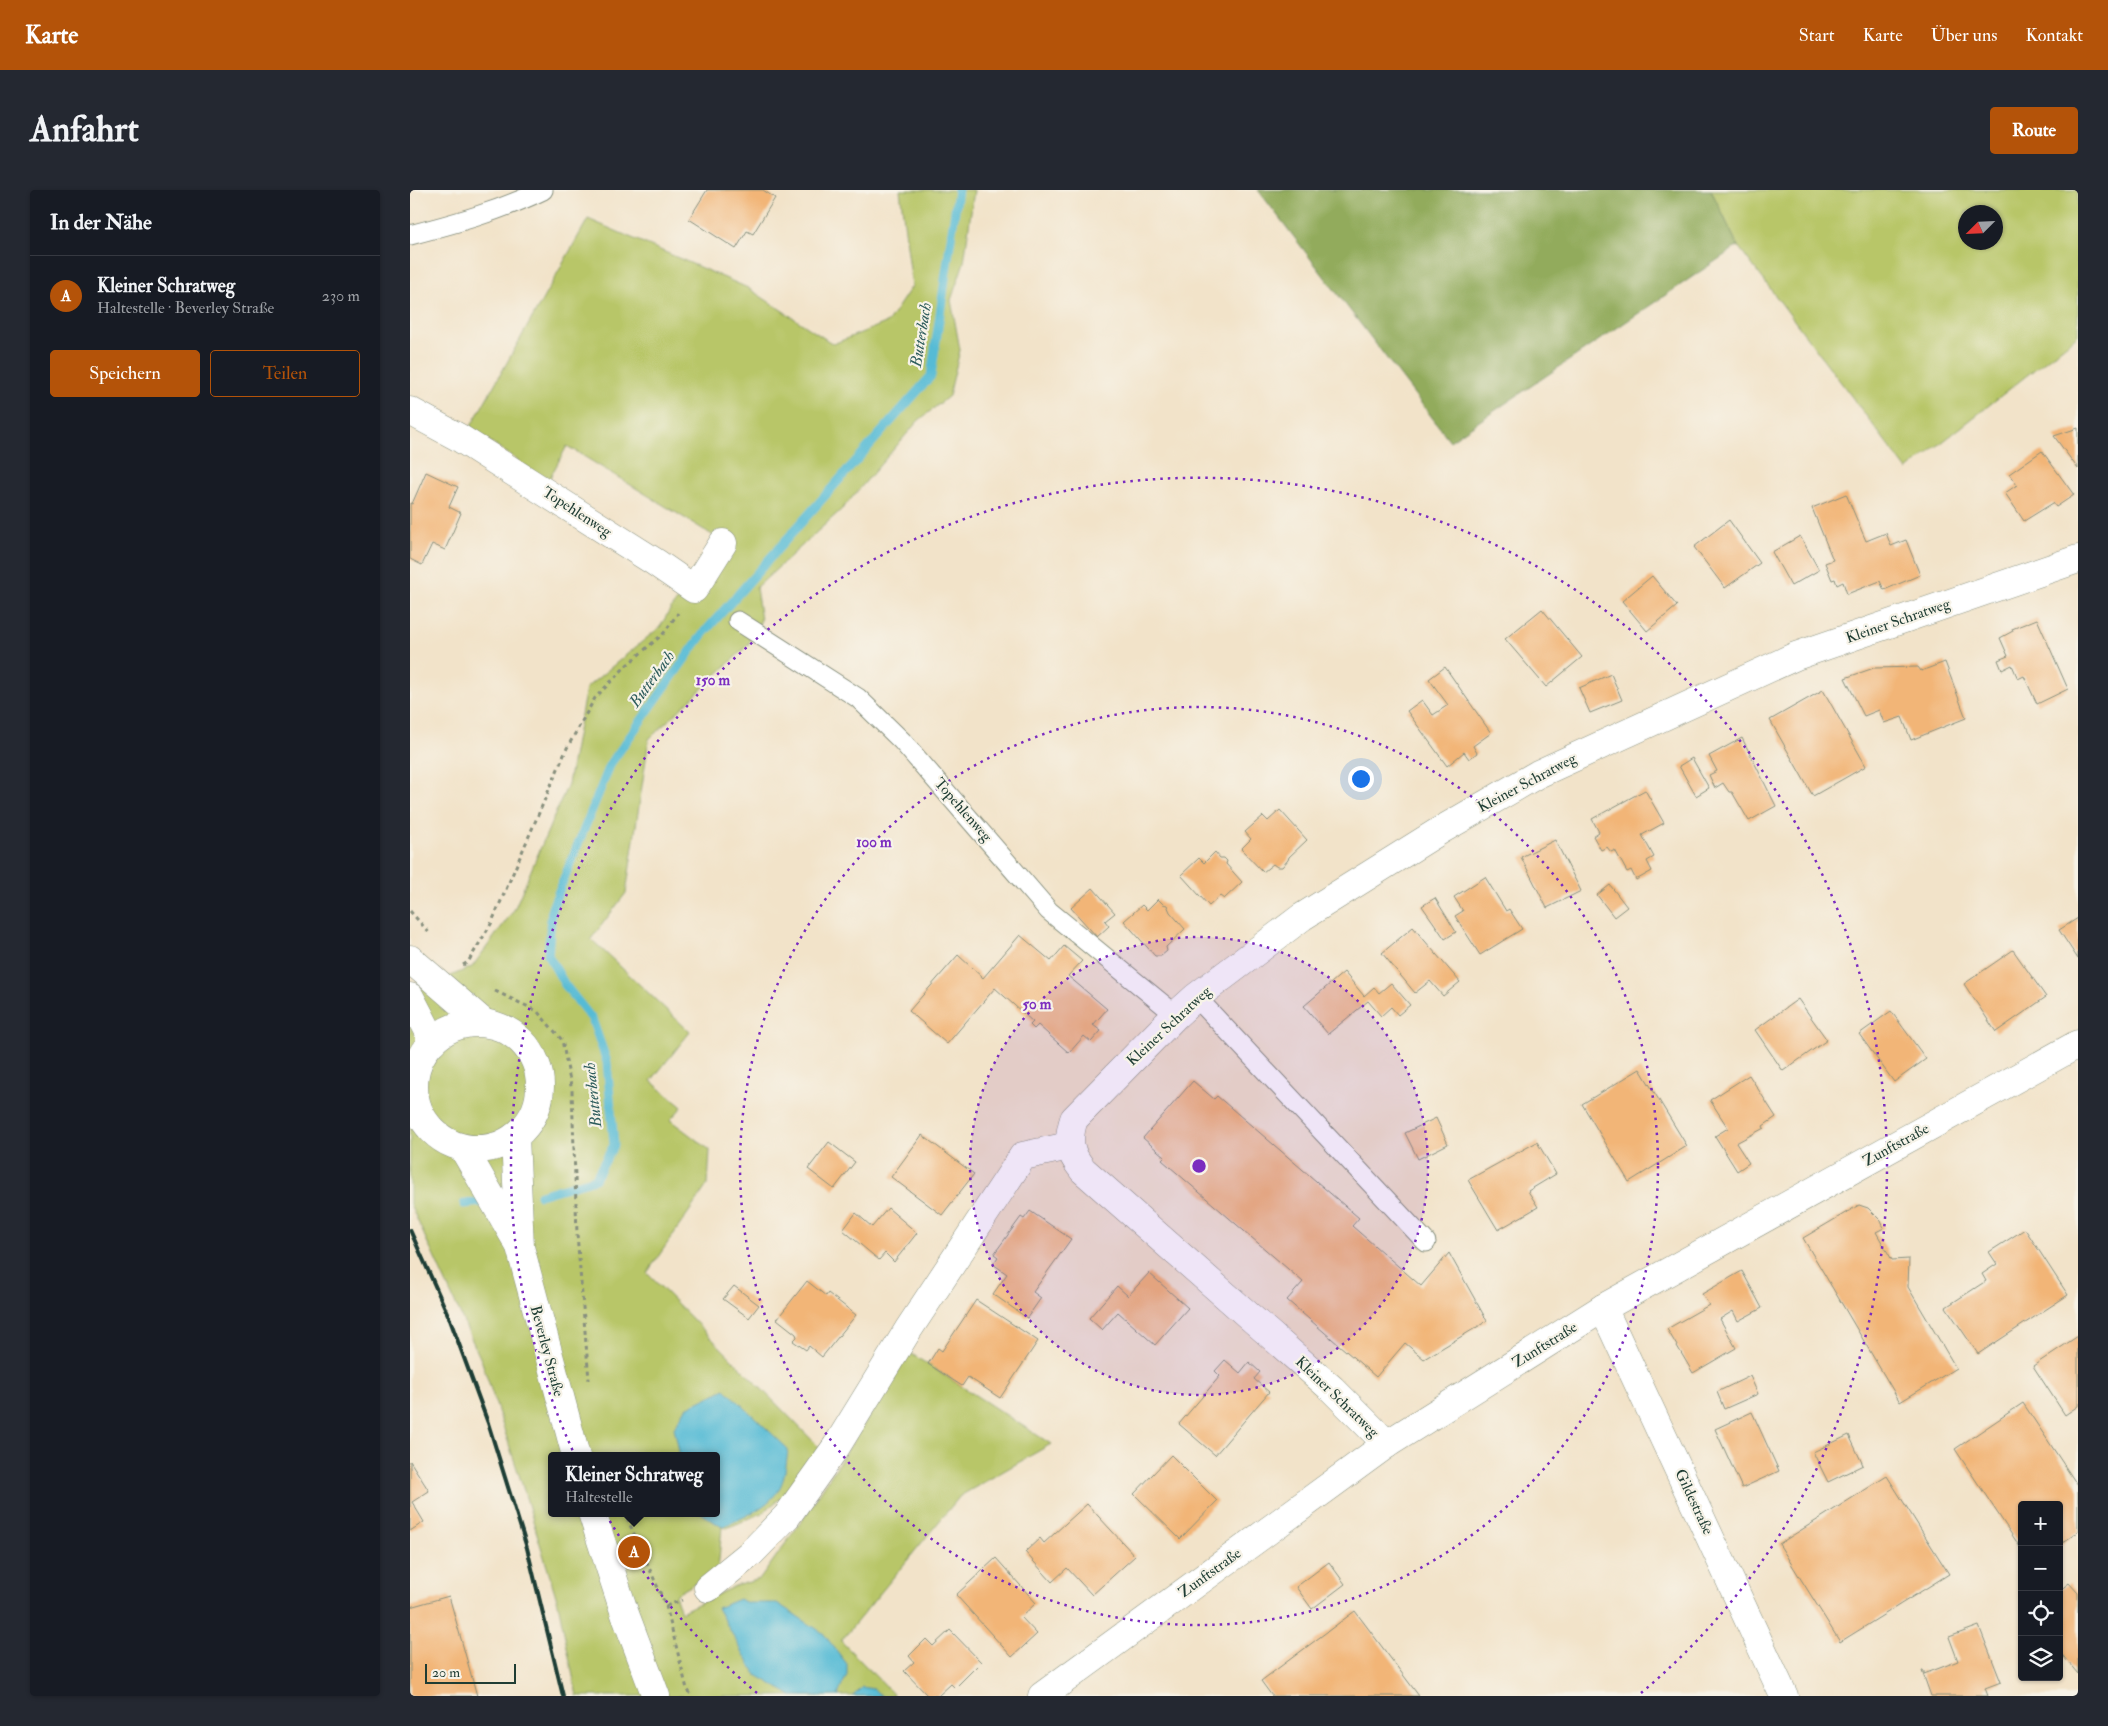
<!DOCTYPE html>
<html lang="de">
<head>
<meta charset="utf-8">
<style>
  body { margin:0; font-family:"IM FELL Double Pica",serif; background:#242831; color:#f1f3f6 }
  .controls { position:absolute; right:15px; bottom:15px; display:grid; overflow:hidden; border-radius:5px; box-shadow:0 1px 4px #0004 }
  .controls button { width:45px; height:45px; display:grid; place-items:center; padding:0; border:0; border-bottom:1px solid #363941; background:#171b24; color:#f1f3f6; font:25px sans-serif }
  .compass { position:absolute; left:1548px; top:15px; width:45px; height:45px; border-radius:50%; background:#171b24; box-shadow:0 1px 4px #0004; rotate:246deg }
  .scale { position:absolute; left:15px; bottom:12px; width:91px; box-sizing:border-box; padding-left:5px; border:2px solid #1f3d34; border-top:0; font-size:14px; line-height:18px; white-space:nowrap; color:#1f3d34; -webkit-text-stroke:4px #f7f3e8; paint-order:stroke }
  .you { position:absolute; left:950px; top:588px; width:18px; height:18px; margin:-12px; border:4px solid #fff; border-radius:50%; background:#1a73e8; box-shadow:0 0 0 8px #1a73e833 }
  .badge { display:grid; place-items:center; width:32px; height:32px; border-radius:50%; background:#b45309; color:#fff; font-size:16px; font-weight:700 }
  .pin { position:absolute; translate:-50% -50%; border:2px solid #fff; box-shadow:0 1px 5px #0006 }
  .popup { position:absolute; left:138px; top:1262px; width:172px; height:65px; box-sizing:border-box; display:grid; place-content:center; border-radius:5px; background:#171b24; filter:drop-shadow(0 1px 4px #0005); font-size:16px; white-space:nowrap; color:#9ea1a6 }
  .popup b { font-size:19px; color:#f1f3f6 }
  .popup::after { content:''; position:absolute; left:50%; top:100%; margin-left:-10px; border:10px solid transparent; border-top-color:#171b24 }
  .list { margin:0; padding:0; list-style:none }
  h2 { display:flex; justify-content:space-between; align-items:center; height:65px; margin:0; padding:0 20px; font-size:21px }
  h2 small { font-size:16px; font-weight:400; color:#9ea1a6 }
  .list li { display:grid; grid-template-columns:32px 1fr auto; gap:15px; align-items:center; box-sizing:border-box; height:80px; padding:0 20px; border-top:1px solid #363941 }
  .list b { display:block; font-size:19px; white-space:nowrap }
  .list p { margin:0; font-size:16px; white-space:nowrap; color:#9ea1a6 }
  .list em { font-size:16px; font-style:normal; color:#9ea1a6 }
  .actions { display:flex; gap:10px; padding:15px 20px }
  .actions a { flex:1; padding:11px 0; border:1px solid #b45309; border-radius:5px; text-align:center; font-size:18px; color:#b45309 }
  .actions .main { background:#b45309; color:#fff }
  .icon { flex:none; width:28px; height:28px; fill:none; stroke:currentColor; stroke-width:2; stroke-linecap:round; stroke-linejoin:round }
  .map { position:relative; flex:none; width:1668px; height:1506px; overflow:hidden; border-radius:5px }
  header { display:flex; align-items:center; gap:30px; box-sizing:border-box; height:70px; padding:0 25px; background:#b45309; color:#fff }
  header strong { font-size:24px }
  nav { display:flex; gap:28px; margin-inline-start:auto; font-size:18px }
  .intro { display:flex; align-items:center; justify-content:space-between; box-sizing:border-box; height:120px; padding:0 30px }
  h1 { margin:0; font-size:35px }
  .button { padding:12px 22px; border-radius:5px; background:#b45309; color:#fff; font-size:18px; font-weight:700 }
  main { display:flex; gap:30px; padding:0 30px }
  aside { flex:1; background:#171b24; border-radius:5px; box-shadow:0 1px 4px #0004 }
  .map>svg:first-child { display:block }
  .green { fill:#b8c668; stroke:#6c824e; fill-rule:evenodd }
  .forest { fill:#92ab5c; stroke:#587448 }
  .water { fill:#57bbd5; stroke:#3b7c84 }
  .lines { fill:none; stroke-linecap:round; stroke-linejoin:round }
  .stream { stroke:#57bbd5; stroke-width:9 }
  .building { fill:#f2b577 }
  .service-casing { stroke:#88907e; stroke-width:21 }
  .minor-casing { stroke:#88907e; stroke-width:29 }
  .tertiary-casing { stroke:#88907e; stroke-width:29 }
  .path { stroke:#88907e; stroke-width:3; stroke-dasharray:4 4; stroke-linecap:butt }
  .service { stroke:#fff; stroke-width:19 }
  .minor { stroke:#fff; stroke-width:28 }
  .tertiary { stroke:#fff; stroke-width:28 }
  .rail { stroke:#1f3d34; stroke-width:4 }
  .ring { fill:none; stroke:#7b2cbf; stroke-width:2.5; stroke-dasharray:2.5 5 }
  .labels { text-anchor:middle; dominant-baseline:central; stroke-width:4.5; stroke-linejoin:round; paint-order:stroke }
  .street-label { font-size:15px; fill:#1f3d34; stroke:#f7f3e8 }
  .water-label { font-size:16px; font-style:italic; fill:#2d5c5c; stroke:#f7f3e8 }
  .centre { fill:#7b2cbf; stroke:#f7f3e8; stroke-width:2.5 }
  .ring-label { font-size:15px; text-anchor:middle; font-weight:bold; fill:#7b2cbf; stroke:#f7f3e8; stroke-width:4.5; stroke-linejoin:round; paint-order:stroke }
</style>
</head>
<body>
<header>
<strong>Karte</strong>
<nav><a>Start</a><a>Karte</a><a>Über uns</a><a>Kontakt</a></nav>
</header>
<div class="intro"><h1>Anfahrt</h1><a class="button">Route</a></div>
<main>
<aside>
<h2>In der Nähe<small></small></h2>
<ul class="list">
<li><span class="badge">A</span><div><b>Kleiner Schratweg</b><p>Haltestelle · Beverley Straße</p></div><em>230 m</em></li>
</ul>
<div class="actions"><a class="main">Speichern</a><a>Teilen</a></div>
</aside>
<div class="map">
<svg width="1668" height="1506" viewBox="0 0 1668 1506">
  <rect width="100%" height="100%" fill="#f7f3e8"/>
  <filter id="ink" filterUnits="userSpaceOnUse"><feTurbulence type="fractalNoise" baseFrequency=".02" numOctaves="2"/><feDisplacementMap in="SourceGraphic" scale="10" xChannelSelector="R" yChannelSelector="G"/><feConvolveMatrix kernelMatrix="1 2 1 2 8 2 1 2 1" color-interpolation-filters="sRGB"/></filter>
  <filter id="wash" filterUnits="userSpaceOnUse"><feTurbulence type="fractalNoise" baseFrequency=".0096" numOctaves="4" result="noise"/><feDisplacementMap in="SourceGraphic" scale="20" xChannelSelector="R" yChannelSelector="G"/><feGaussianBlur stdDeviation="1.12" result="paint"/><feColorMatrix in="noise" values="0 0 0 0 0 0 0 0 0 0 0 0 0 0 0 0 0 1.4 0 .05"/><feComposite in="paint" operator="in"/></filter>
  <g filter="url(#wash)">
    <rect width="100%" height="100%" fill="#f2e3c9"/>
    <g class="green">
      <path d="M490,0H564L554,72L541,110L550,160L539,206L508,231L433,318L346,398L351,430L338,455L239,549L216,703L181,749L280,842L241,891L272,917L260,930L300,960L298,994L237,1083L413,1261L376,1304L352,1323L317,1338L312,1337L308,1380L265,1405L271,1422L325,1396L350,1389L393,1329L500,1163L641,1254L550,1306L431,1451L485,1506H167L148,1413L111,1291L72,1172L0,1014V803L62,777L104,720L158,594L176,498L250,437L261,418L276,400L304,346L157,256L138,291L60,238L178,29L338,98L423,154L478,132L502,96ZM142,1266H306V1323H142Z"/>
      <path d="M1301,0H1668V145L1497,280L1328,56ZM1556,22H1586V52H1556Z"/>
    </g>
    <path class="forest" d="M848,0H1301L1328,56L1040,251Z"/>
    <g class="water">
      <path d="M315,1199L378,1259C377,1268 376,1278 374,1286C368,1315 336,1326 312,1337L291,1323H306V1266H270L264,1238L276,1218Z"/>
      <path d="M329,1409L338,1413H367L413,1443L437,1474V1485L428,1504L430,1506H382L346,1485L307,1418Z"/>
      <path d="M452,1497L463,1499L472,1506H443Z"/>
    </g>
    <g class="lines">
      <g class="stream">
        <path d="M130,1005L185,989L204,955L197,872L182,829L155,795L138,765L142,718L201,573L292,445L521,186L548,0"/>
        <path d="M54,1014L72,1012"/>
      </g>
    </g>
    <g id="blocks">
      <g class="building">
        <path d="M297,0H353L365,8L343,44L337,41L326,59L279,29Z"/>
        <path d="M1668,238V279L1644,246Z"/>
        <path d="M1632,261L1664,305L1646,317L1643,313L1614,331L1595,303L1607,295L1599,284Z"/>
        <path d="M16,282L48,297L39,317L51,323L35,360L22,354L12,375L0,369V313L2,314Z"/>
        <path d="M1436,304L1456,351L1476,343L1481,356L1496,350L1510,385L1474,400L1470,391L1437,404L1433,392L1427,395L1425,389L1422,390L1415,373L1423,370L1402,318Z"/>
        <path d="M1319,330L1350,373L1315,398L1284,357Z"/>
        <path d="M1390,346L1409,380L1381,396L1362,362Z"/>
        <path d="M1242,386L1267,416L1237,441L1212,411Z"/>
        <path d="M1132,419L1172,467L1136,497L1095,449Z"/>
        <path d="M1627,429L1658,499L1627,514L1614,486L1608,489L1602,475L1592,480L1588,470L1598,466L1590,448L1603,441L1602,439Z"/>
        <path d="M1535,472L1556,528L1501,550L1492,527L1474,533L1469,520L1454,526L1435,488L1464,478L1508,477L1511,481Z"/>
        <path d="M1035,477L1081,543L1063,556L1067,563L1059,569L1054,562L1037,576L997,521L1012,510L1023,525L1038,515L1019,489Z"/>
        <path d="M1201,484L1212,510L1180,523L1169,498Z"/>
        <path d="M1413,500L1456,576L1403,606L1360,530Z"/>
        <path d="M1332,548L1366,616L1339,631L1322,602H1319L1313,593L1305,598L1299,585L1307,581L1299,566Z"/>
        <path d="M1282,568L1299,598L1286,606L1269,576Z"/>
        <path d="M1235,600L1254,633L1232,645L1244,667L1237,671L1242,681L1226,690L1221,680L1217,682L1205,660L1201,662L1197,657L1191,660L1183,646L1189,642L1182,629Z"/>
        <path d="M870,620L897,650L879,667L878,670L872,677H867L863,674L853,682L831,659L841,649L835,642L853,626L858,631Z"/>
        <path d="M1145,650L1171,701L1137,718L1111,667Z"/>
        <path d="M805,662L810,668H814L817,671L816,674L832,692L814,709L810,706L799,716L771,685L789,668L794,673Z"/>
        <path d="M1075,687L1096,721L1099,719L1112,739L1070,765L1045,726L1053,721L1044,707Z"/>
        <path d="M1200,695L1217,717L1204,727L1187,705Z"/>
        <path d="M683,698L705,723L695,731L699,736L687,747L661,718Z"/>
        <path d="M1025,708L1046,742L1035,749L1012,716Z"/>
        <path d="M748,709L753,714L757,715L760,722L775,739L756,757L757,761L751,766H745L714,731L732,715L737,720Z"/>
        <path d="M1668,728V769L1649,740Z"/>
        <path d="M1003,737L1050,792L1033,806L1020,791L1005,803L972,763Z"/>
        <path d="M610,745L641,771L654,756L672,771L658,786L697,819L683,835L691,841L681,852L674,846L659,863L628,835L624,839L620,835L623,832L585,798L537,854L499,821L548,765L573,788Z"/>
        <path d="M1603,760L1636,807L1586,842L1554,794Z"/>
        <path d="M934,782L954,806L964,797L969,803L981,793L1000,815L988,825L981,817L971,826L958,811L918,844L894,816Z"/>
        <path d="M1388,809L1417,850L1373,881L1345,840Z"/>
        <path d="M1481,821L1516,869L1484,892L1449,844Z"/>
        <path d="M1230,879L1277,956L1219,992L1172,914Z"/>
        <path d="M1339,885L1366,927L1353,936L1354,938L1326,953L1339,973L1327,981L1305,946L1318,938L1300,910Z"/>
        <path d="M783,891L804,909L807,906L949,1028L942,1036L1011,1096L1039,1063L1077,1131L1014,1169L995,1153L966,1187L877,1110L893,1092L752,970L755,967L733,948Z"/>
        <path d="M1026,928L1038,954L1008,969L995,943Z"/>
        <path d="M512,945L564,984L532,1025L481,987Z"/>
        <path d="M419,952L445,972L424,999L398,979Z"/>
        <path d="M1127,952L1146,984L1118,1001L1128,1017L1088,1040L1058,990Z"/>
        <path d="M1449,1015L1458,1018L1471,1031L1474,1038L1466,1042L1482,1070L1499,1069L1498,1097L1546,1178L1490,1212L1393,1048Z"/>
        <path d="M478,1018L507,1043L484,1072L475,1063L469,1070L433,1040L446,1023L462,1037Z"/>
        <path d="M620,1021L661,1049L623,1102L631,1108L617,1128L583,1104L597,1084L583,1074L588,1067L584,1064L611,1027L614,1029Z"/>
        <path d="M1615,1039L1658,1105L1568,1164L1536,1117L1576,1091L1572,1084L1587,1074L1579,1062Z"/>
        <path d="M1332,1081L1352,1118L1328,1131L1323,1121L1310,1129L1326,1158L1283,1183L1257,1139L1299,1115L1292,1104Z"/>
        <path d="M739,1083L778,1118L745,1155L708,1122L692,1140L679,1128L707,1096L718,1106Z"/>
        <path d="M397,1091L416,1106L418,1103L446,1125L412,1167L399,1156L396,1160L383,1151L387,1147L386,1144L367,1129Z"/>
        <path d="M324,1096L349,1115L339,1128L313,1109Z"/>
        <path d="M566,1110L628,1151L590,1208L558,1187L552,1196L518,1174L528,1158L532,1161Z"/>
        <path d="M1668,1146V1216L1655,1225L1623,1176Z"/>
        <path d="M815,1170L830,1183L839,1172L850,1182L844,1189L859,1202L805,1265L769,1234L810,1186L805,1181Z"/>
        <path d="M1340,1186L1348,1204L1314,1219L1307,1202Z"/>
        <path d="M1613,1213L1668,1296V1342L1649,1355V1315H1612V1360L1545,1259Z"/>
        <path d="M1342,1222L1369,1281L1332,1298L1305,1239Z"/>
        <path d="M1439,1245L1453,1275L1418,1292L1403,1262Z"/>
        <path d="M761,1265L807,1311L770,1349L724,1304Z"/>
        <path d="M0,1271L19,1301L2,1312L14,1332L0,1341Z"/>
        <path d="M1477,1286L1539,1384L1430,1452L1369,1354Z"/>
        <path d="M677,1314L725,1366L682,1405L657,1378L642,1392L615,1362L630,1348L634,1353Z"/>
        <path d="M586,1368L626,1413L611,1427L627,1444L602,1467L546,1405Z"/>
        <path d="M919,1372L935,1394L902,1419L886,1397Z"/>
        <path d="M1659,1393L1668,1403V1484L1649,1461V1401Z"/>
        <path d="M39,1406L67,1506H0V1417Z"/>
        <path d="M945,1421L1009,1506H862L851,1491Z"/>
        <path d="M1569,1436L1591,1492L1575,1498L1578,1506H1521L1512,1481H1514V1484L1548,1471L1539,1447Z"/>
        <path d="M540,1440L571,1472L545,1498L541,1494L528,1506H518L494,1481L504,1472L499,1466L516,1449L523,1456Z"/>
      </g>
    </g>
  </g>
  <g filter="url(#ink)">
    <use href="#blocks" fill-opacity="0" stroke="#88907e" stroke-width="1"/>
    <g class="lines">
      <g class="service-casing">
        <g id="service">
          <path d="M0,45C46,33 90,21 133,0"/>
          <path d="M328,431L448,508L492,551L639,721L766,825"/>
          <path d="M786,807L1016,1052"/>
        </g>
      </g>
      <g class="minor-casing">
        <g id="minor">
          <path d="M0,221L48,247L245,372L284,399L313,353"/>
          <path d="M1193,1118L1374,1506"/>
          <path d="M977,1254L922,1199L673,980C659,963 657,950 664,929L766,825L786,807L892,727L1031,640L1128,584L1386,466L1668,369"/>
          <path d="M298,1398L341,1363L377,1326L426,1257L498,1140L613,966L659,956"/>
          <path d="M632,1506L977,1254L1193,1118L1668,854"/>
        </g>
      </g>
      <g class="tertiary-casing">
        <g id="tertiary">
          <path d="M0,769L74,833"/>
          <path d="M0,807L23,851"/>
          <circle cx="67" cy="896" r="63"/>
          <path d="M105,947L110,1057L166,1266"/>
          <path d="M53,958L108,1053"/>
          <path d="M182,1323L215,1424L246,1506"/>
        </g>
      </g>
      <g class="path">
        <path d="M0,721L21,745"/>
        <path d="M53,775L58,772L81,734L157,558L185,508L217,475L254,443L268,423"/>
        <path d="M85,801L127,821L152,850L162,901L167,1044L179,1190"/>
        <path d="M217,1328L256,1416L277,1499L282,1506"/>
        <path d="M256,1416L272,1410"/>
      </g>
      <use href="#service" class="service"/>
      <use href="#minor" class="minor"/>
      <use href="#tertiary" class="tertiary"/>
      <path class="rail" d="M0,1040L39,1127L78,1233L117,1358L153,1506"/>
    </g>
  </g>
  <circle cx="789" cy="976" r="229" fill="#7b2cbf" fill-opacity=".12"/>
  <g class="ring">
    <circle cx="789" cy="976" r="229"/>
    <circle cx="789" cy="976" r="459"/>
    <path d="M347 1503A688 688 0 1 1 1231 1503"/>
  </g>
  <g class="labels">
    <g class="street-label">
      <text transform="translate(167 322) rotate(33)">Topehlenweg</text>
      <text transform="translate(1488 431) rotate(-19)">Kleiner Schratweg</text>
      <text transform="translate(1117 593) rotate(-28)">Kleiner Schratweg</text>
      <text transform="translate(553 620) rotate(49)">Topehlenweg</text>
      <text transform="translate(759 836) rotate(-43)">Kleiner Schratweg</text>
      <text transform="translate(1486 955) rotate(-29)">Zunftstraße</text>
      <text transform="translate(1135 1155) rotate(-32)">Zunftstraße</text>
      <text transform="translate(137 1161) rotate(75)">Beverley Straße</text>
      <text transform="translate(927 1207) rotate(44)">Kleiner Schratweg</text>
      <text transform="translate(1284 1312) rotate(65)">Gildestraße</text>
      <text transform="translate(800 1383) rotate(-36)">Zunftstraße</text>
    </g>
    <g class="water-label">
      <text transform="translate(511 145) rotate(-81)">Butterbach</text>
      <text transform="translate(242 489) rotate(-54)">Butterbach</text>
      <text transform="translate(183 905) rotate(-96)">Butterbach</text>
    </g>
  </g>
  <circle cx="789" cy="976" r="8" class="centre"/>
  <g class="ring-label">
    <text x="303" y="495">150 m</text>
    <text x="464" y="657">100 m</text>
    <text x="627" y="819">50 m</text>
  </g>
</svg>
<div class="controls">
<button>+</button>
<button>−</button>
<button><svg class="icon" aria-label="locate" viewBox="0 0 24 24"><circle cx="12" cy="12" r="6"/><path d="M12 2v4M12 18v4M2 12h4M18 12h4"/></svg></button>
<button><svg class="icon" aria-label="layers" viewBox="0 0 24 24"><path d="M12 4l9 5-9 5-9-5zM3 14l9 5 9-5"/></svg></button>
</div>
<svg class="compass" viewBox="-18 -18 36 36"><path d="M0-13l5 13h-10z" fill="#e53935"/><path d="M0 13l5-13h-10z" fill="#9ea1a6"/></svg>
<div class="scale">20 m</div>
<div class="you"></div>
<div class="pin badge" style="left:224px;top:1362px">A</div>
<div class="popup"><b>Kleiner Schratweg</b>Haltestelle</div>
</div>
</main>
</body>
</html>
